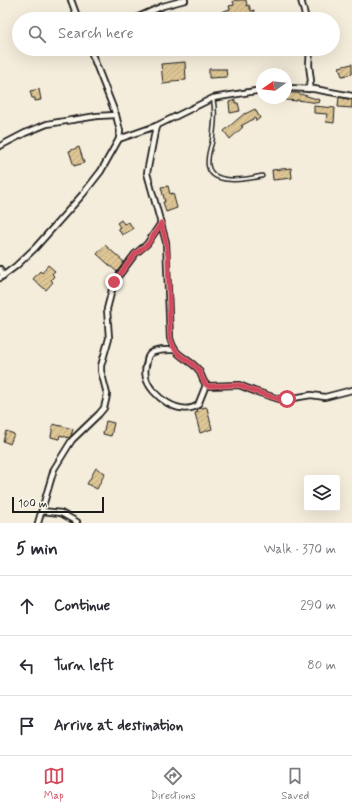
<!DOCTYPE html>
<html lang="en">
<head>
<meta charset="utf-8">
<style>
  body { margin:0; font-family:Mynerve,sans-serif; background:#f2f2f3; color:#2b2b33 }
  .controls { position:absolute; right:12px; bottom:12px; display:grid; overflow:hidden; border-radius:4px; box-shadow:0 4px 16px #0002 }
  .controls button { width:36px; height:36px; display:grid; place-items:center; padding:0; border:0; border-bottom:1px solid #e1e1e2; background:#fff; color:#2b2b33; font:20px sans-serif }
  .compass { position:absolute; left:256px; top:68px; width:36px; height:36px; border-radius:50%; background:#fff; box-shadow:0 4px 16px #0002; rotate:256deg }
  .scale { position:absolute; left:12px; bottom:10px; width:92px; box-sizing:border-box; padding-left:4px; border:2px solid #1c1c1c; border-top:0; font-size:11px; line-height:14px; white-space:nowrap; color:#1c1c1c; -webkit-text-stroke:3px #fbf7ec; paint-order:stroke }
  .stop { position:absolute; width:12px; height:12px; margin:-9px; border:3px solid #d1495b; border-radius:50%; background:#fff }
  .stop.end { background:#d1495b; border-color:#fff; box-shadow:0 1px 4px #0008 }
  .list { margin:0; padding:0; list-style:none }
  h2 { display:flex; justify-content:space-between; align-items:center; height:52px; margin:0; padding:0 16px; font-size:17px }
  h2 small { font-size:13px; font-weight:400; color:#7c7c81 }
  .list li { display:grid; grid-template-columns:26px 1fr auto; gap:12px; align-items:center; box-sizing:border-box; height:60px; padding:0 16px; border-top:1px solid #e1e1e2 }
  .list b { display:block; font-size:15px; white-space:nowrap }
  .list em { font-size:13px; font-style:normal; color:#7c7c81 }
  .icon { flex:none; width:22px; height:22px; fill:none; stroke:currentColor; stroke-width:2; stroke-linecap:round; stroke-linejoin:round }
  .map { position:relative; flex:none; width:352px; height:523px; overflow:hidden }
  .search { position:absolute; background:#fff; box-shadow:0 4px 16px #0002; left:12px; right:12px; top:12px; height:44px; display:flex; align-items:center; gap:10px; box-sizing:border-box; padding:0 14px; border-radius:22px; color:#7c7c81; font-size:15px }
  .sheet { height:232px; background:#fff }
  nav { display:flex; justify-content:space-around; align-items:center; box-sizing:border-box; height:56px; border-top:1px solid #e1e1e2; background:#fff; font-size:11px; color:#7c7c81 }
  nav a { display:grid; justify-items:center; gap:2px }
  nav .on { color:#d1495b }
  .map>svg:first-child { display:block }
  .building { fill:url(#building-hatch); stroke:#1c1c1c }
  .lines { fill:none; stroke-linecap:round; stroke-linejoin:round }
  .lane-casing { stroke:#1c1c1c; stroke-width:5.5 }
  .street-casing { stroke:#1c1c1c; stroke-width:8 }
  .lane { stroke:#fbf7ec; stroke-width:2.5 }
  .street { stroke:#fbf7ec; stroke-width:4.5 }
  .route { stroke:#d1495b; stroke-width:5 }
</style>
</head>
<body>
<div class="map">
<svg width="352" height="523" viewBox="0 0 352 523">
  <defs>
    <pattern id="building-hatch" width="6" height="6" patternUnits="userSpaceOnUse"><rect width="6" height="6" fill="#dec695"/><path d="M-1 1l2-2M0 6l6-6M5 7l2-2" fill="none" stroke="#beaa80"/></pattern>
  </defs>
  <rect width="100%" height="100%" fill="#f5eddb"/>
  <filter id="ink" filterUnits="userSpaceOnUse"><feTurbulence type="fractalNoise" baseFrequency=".025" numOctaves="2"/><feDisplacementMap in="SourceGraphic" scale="8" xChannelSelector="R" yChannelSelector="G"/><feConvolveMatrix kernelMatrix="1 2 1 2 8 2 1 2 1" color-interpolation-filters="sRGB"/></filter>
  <g filter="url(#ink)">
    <g class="building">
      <path d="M239,0H246L247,6L249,5L251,11L254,10L256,19H223L221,12L230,9L229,6L234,5L233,1Z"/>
      <path d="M185,62L186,80L171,81V83L163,84L161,64Z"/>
      <path d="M352,64V74L342,76L339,67Z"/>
      <path d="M209,69H226L227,77L209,78Z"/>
      <path d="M39,89L41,100L35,101V98H32L30,91Z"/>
      <path d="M286,93H297L320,100L319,103L297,100V101L286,100Z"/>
      <path d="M339,97L352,100V108L338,107Z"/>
      <path d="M235,100V103H238L240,111L230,113L229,102Z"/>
      <path d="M314,106L335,108L334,123L326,122L327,114L314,113Z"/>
      <path d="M255,109L260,118L256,121L255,118L241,126L243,127L230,139L224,131L245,113V114Z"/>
      <path d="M79,147L84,163L74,166L69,151Z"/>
      <path d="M291,168L292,178L273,180L272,170Z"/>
      <path d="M168,186L170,194L173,193L177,208L166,212L163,202H165L161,187Z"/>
      <path d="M121,220L124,224L129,222L133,229L122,235L118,228L120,227L117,223Z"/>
      <path d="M105,245L124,262L117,272L97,254Z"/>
      <path d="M48,265L55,271L52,274L54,276L51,280L53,282L46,290L33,279L40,271L42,273Z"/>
      <path d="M206,407L207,408L212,429L200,433L195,413L198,412L197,409Z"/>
      <path d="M106,421L114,423L111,436L103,434Z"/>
      <path d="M53,424L73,429L71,436L69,438L60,435L59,439L51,437Z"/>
      <path d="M6,431L14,434L10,444L3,441Z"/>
      <path d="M96,468L105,473L97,489L87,484Z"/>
    </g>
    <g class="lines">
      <g class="lane-casing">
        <path id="lane" d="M213,98C216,113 214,127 212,142C210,148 208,157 208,163C209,187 248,179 262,176"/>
      </g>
      <g class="street-casing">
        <g id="street">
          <path d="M71,0L78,19"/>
          <path d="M301,0L306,19"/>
          <path d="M134,19L163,6L185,0"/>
          <path d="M286,88L314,89L352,96"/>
          <path d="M308,89L311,81L309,65L310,49"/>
          <path d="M156,126L147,173L166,242L170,338C175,357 185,356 197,368C202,373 202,383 208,386L239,385L254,391L279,399H287L311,395L325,397L352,390"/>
          <path d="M119,139L156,126L213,98L262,90"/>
          <path d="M0,146L25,133L47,124L97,116L116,115"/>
          <path d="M0,269L3,276"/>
          <path d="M0,278L16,266L35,248L83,194L101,171L119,139L120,131L116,115L90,49"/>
          <path d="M175,350C168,350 156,349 150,354C148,356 147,359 147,362C145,367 145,373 146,378C151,396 180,417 198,405L206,385"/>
          <path d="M42,511L61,513L77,522"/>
          <path d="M38,523L54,469L72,440L99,414L104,408L106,400L107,394L101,371V366L109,338L107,309L114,282L135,254L147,244L161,223"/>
        </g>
      </g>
      <use href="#lane" class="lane"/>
      <use href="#street" class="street"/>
    </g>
  </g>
  <g class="lines" filter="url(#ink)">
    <path class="route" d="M114,282L135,254L148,244L161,223L166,242L168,257L170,338C176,358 185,356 197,368C202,373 202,383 208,386L239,385L254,391L279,399H287"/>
  </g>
</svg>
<div class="controls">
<button><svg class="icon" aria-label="layers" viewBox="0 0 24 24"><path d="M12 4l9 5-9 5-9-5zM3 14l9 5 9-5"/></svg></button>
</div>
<svg class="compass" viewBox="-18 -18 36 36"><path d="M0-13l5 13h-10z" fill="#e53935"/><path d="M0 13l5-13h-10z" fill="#7c7c81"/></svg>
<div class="scale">100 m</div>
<div class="stop" style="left:287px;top:399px"></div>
<div class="stop end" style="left:114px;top:282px"></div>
<div class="search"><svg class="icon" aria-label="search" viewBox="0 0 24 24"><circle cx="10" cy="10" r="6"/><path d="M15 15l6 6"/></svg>Search here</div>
</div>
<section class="sheet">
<h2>5 min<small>Walk · 370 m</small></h2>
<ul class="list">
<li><svg class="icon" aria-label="ahead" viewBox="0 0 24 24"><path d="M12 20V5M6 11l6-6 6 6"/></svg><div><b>Continue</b></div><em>290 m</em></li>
<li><svg class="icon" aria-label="left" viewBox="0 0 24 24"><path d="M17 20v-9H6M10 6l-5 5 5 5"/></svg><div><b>Turn left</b></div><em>80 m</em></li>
<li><svg class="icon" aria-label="arrive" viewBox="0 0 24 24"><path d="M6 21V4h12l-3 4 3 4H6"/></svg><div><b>Arrive at destination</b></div></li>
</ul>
</section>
<nav>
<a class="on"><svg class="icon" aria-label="map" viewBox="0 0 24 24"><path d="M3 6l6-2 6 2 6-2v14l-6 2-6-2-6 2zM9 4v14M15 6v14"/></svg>Map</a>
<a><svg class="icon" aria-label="directions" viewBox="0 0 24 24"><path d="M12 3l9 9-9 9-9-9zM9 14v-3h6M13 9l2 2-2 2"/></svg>Directions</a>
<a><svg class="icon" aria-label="saved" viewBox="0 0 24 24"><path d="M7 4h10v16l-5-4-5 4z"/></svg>Saved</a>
</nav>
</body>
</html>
